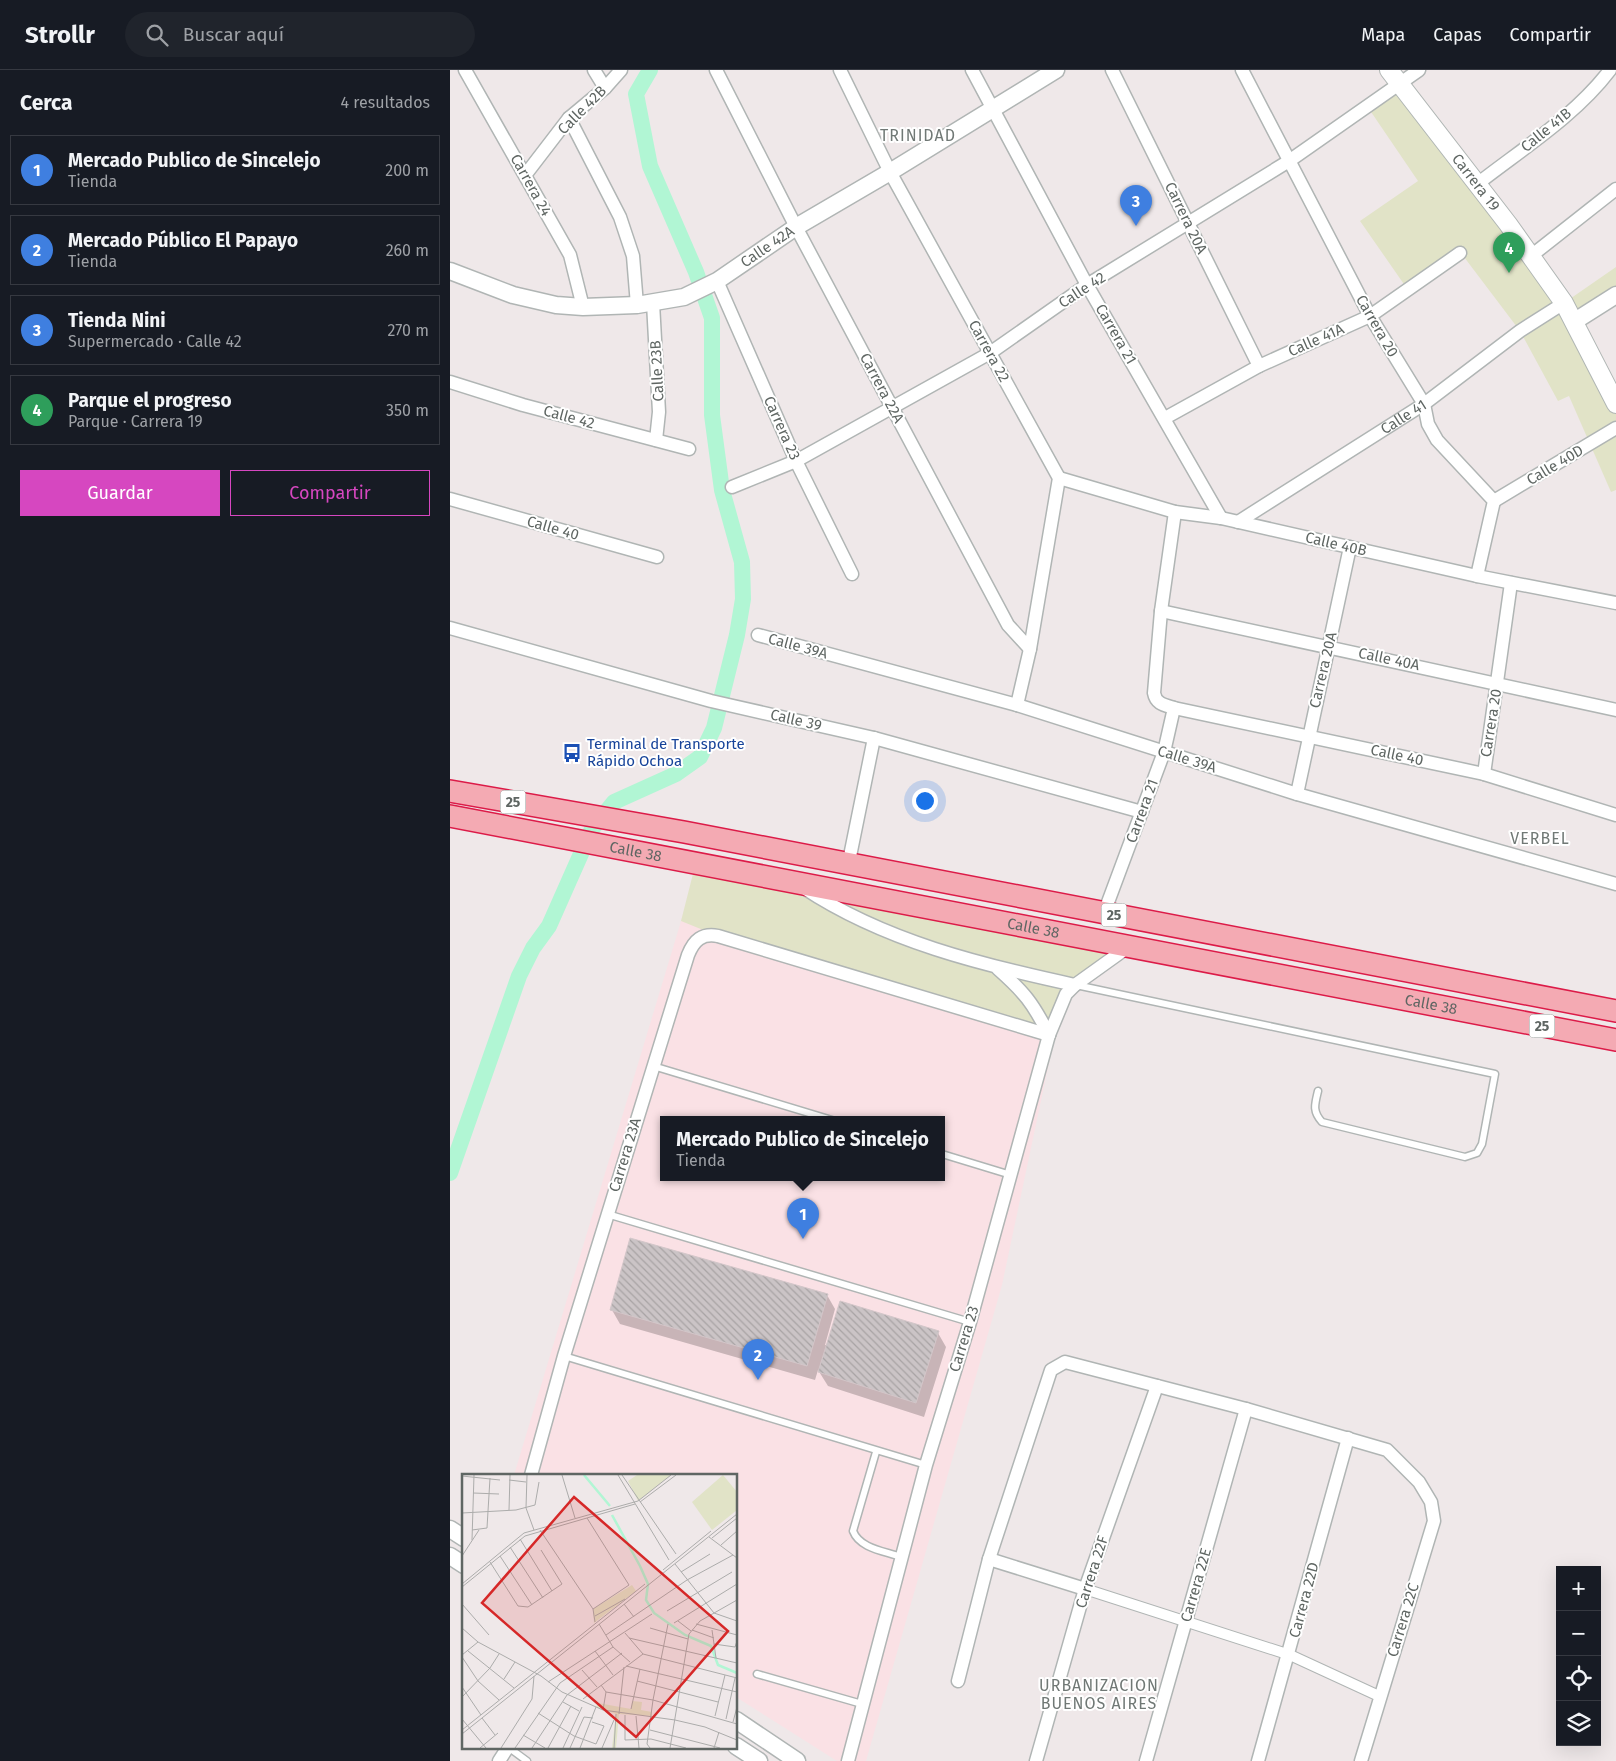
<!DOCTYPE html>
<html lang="es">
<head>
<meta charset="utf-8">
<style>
  body { margin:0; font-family:"Fira Sans",sans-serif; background:#20242c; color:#f1f3f6 }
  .controls { position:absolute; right:15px; bottom:15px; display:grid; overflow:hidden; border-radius:0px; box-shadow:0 5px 20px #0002 }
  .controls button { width:45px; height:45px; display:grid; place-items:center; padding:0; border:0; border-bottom:1px solid #363941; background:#171b24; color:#f1f3f6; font:25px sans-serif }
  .you { position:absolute; left:474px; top:730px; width:18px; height:18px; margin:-12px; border:4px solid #fff; border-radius:50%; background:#1a73e8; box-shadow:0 0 0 8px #1a73e833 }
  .badge { display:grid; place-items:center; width:32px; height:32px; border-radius:50%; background:#d647c0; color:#fff; font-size:16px; font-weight:700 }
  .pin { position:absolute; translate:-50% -41px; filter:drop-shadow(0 1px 2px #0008) }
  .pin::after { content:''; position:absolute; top:26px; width:18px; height:15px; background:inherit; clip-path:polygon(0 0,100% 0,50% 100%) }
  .popup { position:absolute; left:210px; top:1046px; width:285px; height:65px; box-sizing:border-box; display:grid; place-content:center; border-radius:0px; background:#171b24; filter:drop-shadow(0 1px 4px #0005); font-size:16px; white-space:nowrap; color:#9ea1a6 }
  .popup b { font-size:19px; color:#f1f3f6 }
  .popup::after { content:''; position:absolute; left:50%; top:100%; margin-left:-10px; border:10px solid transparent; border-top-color:#171b24 }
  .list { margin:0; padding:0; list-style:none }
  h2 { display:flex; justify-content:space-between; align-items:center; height:65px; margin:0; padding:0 20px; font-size:21px }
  h2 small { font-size:16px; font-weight:400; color:#9ea1a6 }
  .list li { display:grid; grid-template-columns:32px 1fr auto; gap:15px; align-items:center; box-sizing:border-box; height:70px; margin:0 10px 10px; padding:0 10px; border:1px solid #363941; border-radius:0px }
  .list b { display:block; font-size:19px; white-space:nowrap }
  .list p { margin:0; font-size:16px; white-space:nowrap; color:#9ea1a6 }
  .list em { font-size:16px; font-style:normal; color:#9ea1a6 }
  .actions { display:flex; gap:10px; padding:15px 20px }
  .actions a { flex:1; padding:11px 0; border:1px solid #d647c0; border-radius:0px; text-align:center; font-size:18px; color:#d647c0 }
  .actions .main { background:#d647c0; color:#fff }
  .icon { flex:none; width:28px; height:28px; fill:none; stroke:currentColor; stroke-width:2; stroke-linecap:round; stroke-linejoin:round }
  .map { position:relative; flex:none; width:1166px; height:1691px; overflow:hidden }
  header { display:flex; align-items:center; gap:30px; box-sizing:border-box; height:70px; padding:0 25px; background:#171b24; border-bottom:1px solid #363941 }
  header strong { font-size:24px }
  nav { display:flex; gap:28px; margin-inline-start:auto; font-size:18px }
  .search { width:350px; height:45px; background:#20242c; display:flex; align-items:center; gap:12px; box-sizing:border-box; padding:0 18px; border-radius:28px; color:#9ea1a6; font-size:19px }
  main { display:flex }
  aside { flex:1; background:#171b24 }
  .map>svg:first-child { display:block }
  .commercial { fill:#fae1e5; fill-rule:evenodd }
  .green { fill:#e1e3c7 }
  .shadow { fill:#0003 }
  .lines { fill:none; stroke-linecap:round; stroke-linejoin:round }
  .canal { stroke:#b1f6d4; stroke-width:16 }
  .building { fill:url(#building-back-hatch); stroke:#d3c6c9 }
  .service-casing { stroke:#b0b5b4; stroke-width:9 }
  .pedestrian-casing { stroke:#b0b5b4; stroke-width:12 }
  .minor-casing { stroke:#b0b5b4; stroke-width:15 }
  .tertiary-casing { stroke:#b0b5b4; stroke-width:19 }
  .secondary-casing { stroke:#b0b6b4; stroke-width:20 }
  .trunk-casing { stroke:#dc1b48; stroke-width:24 }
  .service { stroke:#fff; stroke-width:6 }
  .pedestrian { stroke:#fff; stroke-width:10 }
  .minor { stroke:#fff; stroke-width:12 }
  .tertiary { stroke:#fff; stroke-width:16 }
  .secondary { stroke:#fff; stroke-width:18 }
  .trunk { stroke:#f4aab3; stroke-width:21 }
  .labels { text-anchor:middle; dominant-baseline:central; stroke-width:4; stroke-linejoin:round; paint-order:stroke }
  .shield { fill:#fff; stroke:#8f9492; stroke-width:1 }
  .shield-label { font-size:14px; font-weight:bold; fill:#5f6663 }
  .street-label { font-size:15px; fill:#5f6663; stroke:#fff }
  .transit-label { font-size:15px; fill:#164399; stroke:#fff; text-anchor:start }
  .neighbourhood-label { font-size:16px; letter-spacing:1px; fill:#707875; stroke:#fff }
  .inset-river { fill:none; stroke:#b1f6d4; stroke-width:2.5 }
  .inset-road { fill:none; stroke:#acacab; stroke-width:1 }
  .view { fill:#d62828; fill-opacity:0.15; stroke:#d62828; stroke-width:2.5 }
  .inset-edge { fill:none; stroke:#5f6663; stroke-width:2.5 }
</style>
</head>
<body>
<header>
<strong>Strollr</strong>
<div class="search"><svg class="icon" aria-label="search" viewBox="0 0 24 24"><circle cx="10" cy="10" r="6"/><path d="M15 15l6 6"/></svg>Buscar aquí</div>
<nav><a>Mapa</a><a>Capas</a><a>Compartir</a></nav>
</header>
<main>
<aside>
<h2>Cerca<small>4 resultados</small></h2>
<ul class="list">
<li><span class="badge" style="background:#3f7fe0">1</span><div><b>Mercado Publico de Sincelejo</b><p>Tienda</p></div><em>200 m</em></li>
<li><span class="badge" style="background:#3f7fe0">2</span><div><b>Mercado Público El Papayo</b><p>Tienda</p></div><em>260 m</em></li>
<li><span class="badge" style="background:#3f7fe0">3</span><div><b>Tienda Nini</b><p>Supermercado · Calle 42</p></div><em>270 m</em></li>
<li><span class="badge" style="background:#2e9e5b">4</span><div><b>Parque el progreso</b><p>Parque · Carrera 19</p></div><em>350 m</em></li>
</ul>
<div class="actions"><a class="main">Guardar</a><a>Compartir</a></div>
</aside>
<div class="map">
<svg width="1166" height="1691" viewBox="0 0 1166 1691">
  <defs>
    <pattern id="building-back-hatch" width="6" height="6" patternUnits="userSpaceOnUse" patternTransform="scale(1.25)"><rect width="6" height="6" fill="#cbc4c6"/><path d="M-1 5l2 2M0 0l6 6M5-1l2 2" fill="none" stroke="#a8a3a4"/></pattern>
  </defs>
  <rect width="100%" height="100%" fill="#efe8e9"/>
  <path class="commercial" d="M235,838L607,955L552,1215L416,1691H387L286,1627V1405H64ZM214,1050H492V1108H214Z"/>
  <g class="green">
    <path d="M948,14L1114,233L1166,197V225L1125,252L1166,335V420L1161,422L1119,326L1108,331L1070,261L1011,183L958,220L910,151L968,111L917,36Z"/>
    <path d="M246,792L678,877L625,915L599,965L268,866L231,851Z"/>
  </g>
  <path class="shadow" d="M377,1225L385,1239L375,1275L488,1263L496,1277L474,1347L378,1316L368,1300L365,1310L170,1254L162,1240Z"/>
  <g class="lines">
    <path class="canal" d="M0,1103L69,906L83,878L99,856L142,759L164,732L226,704L250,687L264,658L287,565L293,529L292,492L272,420L262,345V248L246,202L200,96L186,24L200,0"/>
  </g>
  <g class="building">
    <path d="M180,1168L378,1224L357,1296L160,1240Z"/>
    <path d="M390,1231L489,1261L466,1333L368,1302Z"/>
  </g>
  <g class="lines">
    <g class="service-casing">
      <g id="service">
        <path d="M626,915L1045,1004L1032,1074L1027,1083L1015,1087L872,1052C862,1041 865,1034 868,1021"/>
        <path d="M203,996L382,1050"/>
        <path d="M492,1084L561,1105"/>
        <path d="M157,1144L520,1252"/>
        <path d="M114,1286L476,1395"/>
        <path d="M426,1382L403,1461C410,1479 435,1481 451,1487"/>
        <path d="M307,1604L412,1634"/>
        <path d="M58,1677L77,1691"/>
      </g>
    </g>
    <g class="pedestrian-casing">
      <path id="pedestrian" d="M635,1519L840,1585L929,1626"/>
    </g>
    <g class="minor-casing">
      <g id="minor">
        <path d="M15,0L120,185L133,237"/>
        <path d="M144,0L155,18"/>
        <path d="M266,0L346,157L558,555L580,579"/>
        <path d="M390,0L440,102L609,408L580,579L567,635"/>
        <path d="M522,0L637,215L771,448"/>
        <path d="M662,0L809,296"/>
        <path d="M792,0L920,246L974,334L978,354L987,370L1044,431L1027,506"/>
        <path d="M119,48L170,147L183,186L187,235"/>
        <path d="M76,104L119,48L155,18L171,0"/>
        <path d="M1026,115C1072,79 1125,46 1160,0"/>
        <path d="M1081,186L1166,119"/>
        <path d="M267,211L346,391L402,504"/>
        <path d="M203,233L209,342L206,370"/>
        <path d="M0,312L73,335L239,379"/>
        <path d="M715,348L809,296L920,246L1010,183"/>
        <path d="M609,408L725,442L771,448L1027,506L1166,533"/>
        <path d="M282,417L346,391L540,283L637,215L839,91L969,0"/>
        <path d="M0,429L207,487"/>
        <path d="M1044,431L1166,358"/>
        <path id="s1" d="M788,452L974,334L1070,261L1114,233"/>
        <path d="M711,541L1166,640"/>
        <path d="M0,558L261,631L424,668L692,742"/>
        <path d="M308,565L567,635L847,724L1166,814"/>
        <path d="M724,638L1034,704L1166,745"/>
        <path d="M1034,704L1061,513"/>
        <path d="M847,724L900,477"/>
        <path d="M398,796L424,668"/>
        <path d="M354,818C434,871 532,895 625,915"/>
        <path d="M654,843L714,682L724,638C714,635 706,634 704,623L711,541L725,442"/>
        <path d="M548,899C574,922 583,933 599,965"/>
        <path d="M81,1405L114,1286L238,885C244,870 252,863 268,866L599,965"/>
        <path d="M539,1489L635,1519"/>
        <path d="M508,1611L539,1489L601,1300L615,1292L796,1339L937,1380L969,1412L981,1432L984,1451L911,1691"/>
        <path d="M49,1691L58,1677"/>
        <path d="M398,1691L476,1395L520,1252L599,965L616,924L625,915L678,877"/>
        <path d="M586,1691L635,1519L707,1316"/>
        <path d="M696,1691L796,1339"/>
        <path d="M808,1691L898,1368"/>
      </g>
    </g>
    <g class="tertiary-casing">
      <g id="tertiary">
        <path id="s2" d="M0,201L63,225L106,235L133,237L187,235L234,227L267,211L346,157L440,102L606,0"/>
        <path d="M1125,251L1166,225"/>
        <path d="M0,1459L14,1468"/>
        <path d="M0,1486L14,1495"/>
        <path d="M286,1650L347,1691"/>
        <path d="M286,1676L309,1691"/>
      </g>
    </g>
    <g class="secondary-casing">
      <g id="secondary">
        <path id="s3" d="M939,0L1058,154L1114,233L1166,334"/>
      </g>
    </g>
    <g class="trunk-casing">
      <g id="trunk">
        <path d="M0,721L234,762L1166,941"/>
        <path id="s4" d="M0,746L1166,970"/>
      </g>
    </g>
    <use href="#service" class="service"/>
    <use href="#pedestrian" class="pedestrian"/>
    <use href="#minor" class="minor"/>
    <use href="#tertiary" class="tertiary"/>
    <use href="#secondary" class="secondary"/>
    <use href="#trunk" class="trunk"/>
  </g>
  <defs>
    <g id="bus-bare" transform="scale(1.5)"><path d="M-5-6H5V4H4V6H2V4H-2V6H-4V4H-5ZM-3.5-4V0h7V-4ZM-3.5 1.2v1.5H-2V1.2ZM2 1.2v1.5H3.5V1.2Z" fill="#1a4fb4" stroke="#fff" stroke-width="2.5" paint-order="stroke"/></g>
  </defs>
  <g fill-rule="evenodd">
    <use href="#bus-bare" x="122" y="683"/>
  </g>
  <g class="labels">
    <g class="shield">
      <rect x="50.5" y="720.5" width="25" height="23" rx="4"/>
      <rect x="651.5" y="833.5" width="25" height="23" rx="4"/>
      <rect x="1079.5" y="944.5" width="25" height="23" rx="4"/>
    </g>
    <g class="shield-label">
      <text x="63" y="732">25</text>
      <text x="664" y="845">25</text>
      <text x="1092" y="956">25</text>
    </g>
    <g class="street-label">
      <text transform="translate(132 40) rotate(-45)">Calle 42B</text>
      <text transform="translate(1096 60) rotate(-39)">Calle 41B</text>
      <text stroke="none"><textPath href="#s3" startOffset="142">Carrera 19</textPath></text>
      <text transform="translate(81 115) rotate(61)">Carrera 24</text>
      <text transform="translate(736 148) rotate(64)">Carrera 20A</text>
      <text stroke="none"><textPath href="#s2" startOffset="338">Calle 42A</textPath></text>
      <text transform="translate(632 220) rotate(-33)">Calle 42</text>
      <text transform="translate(927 256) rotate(60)">Carrera 20</text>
      <text transform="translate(666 264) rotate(60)">Carrera 21</text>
      <text transform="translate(866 270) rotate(-24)">Calle 41A</text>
      <text transform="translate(539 281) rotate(61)">Carrera 22</text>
      <text transform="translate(207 301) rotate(-93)">Calle 23B</text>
      <text transform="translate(432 318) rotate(62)">Carrera 22A</text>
      <text stroke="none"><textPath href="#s1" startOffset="196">Calle 41</textPath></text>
      <text transform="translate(119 347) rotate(15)">Calle 42</text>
      <text transform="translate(332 358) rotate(66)">Carrera 23</text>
      <text transform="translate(1105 395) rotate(-31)">Calle 40D</text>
      <text transform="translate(103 458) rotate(16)">Calle 40</text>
      <text transform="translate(886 474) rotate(13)">Calle 40B</text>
      <text transform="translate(348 576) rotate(15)">Calle 39A</text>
      <text transform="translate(939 589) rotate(12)">Calle 40A</text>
      <text transform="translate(873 600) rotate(-77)">Carrera 20A</text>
      <text transform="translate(346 650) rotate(13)">Calle 39</text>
      <text transform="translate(1041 653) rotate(-81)">Carrera 20</text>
      <text transform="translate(947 685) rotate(12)">Calle 40</text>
      <text transform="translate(737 689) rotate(17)">Calle 39A</text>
      <text transform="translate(692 741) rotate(-70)">Carrera 21</text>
      <text stroke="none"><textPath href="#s4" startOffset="189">Calle 38</textPath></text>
      <text stroke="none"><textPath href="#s4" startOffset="594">Calle 38</textPath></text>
      <text stroke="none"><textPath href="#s4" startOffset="999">Calle 38</textPath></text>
      <text transform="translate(175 1085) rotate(-73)">Carrera 23A</text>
      <text transform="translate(514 1269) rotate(-73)">Carrera 23</text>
      <text transform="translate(642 1502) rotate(-72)">Carrera 22F</text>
      <text transform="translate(746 1515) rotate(-74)">Carrera 22E</text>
      <text transform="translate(854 1530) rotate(-75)">Carrera 22D</text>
      <text transform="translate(953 1550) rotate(-73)">Carrera 22C</text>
    </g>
    <g class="transit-label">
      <text x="137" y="674">Terminal de Transporte<tspan x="137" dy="17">Rápido Ochoa</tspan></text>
    </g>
    <g class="neighbourhood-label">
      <text x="468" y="65">TRINIDAD</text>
      <text x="1090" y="768">VERBEL</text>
      <text x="649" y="1615">URBANIZACION<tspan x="649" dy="18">BUENOS AIRES</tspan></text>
    </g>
  </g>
  <g transform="translate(12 1404)">
    <rect width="275" height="275" fill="#efe8e9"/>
    <path d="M175,1H209L176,27L166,7ZM170,111L174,117L132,149L131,135ZM170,227L180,228L179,236L190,238V242L157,240L154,274H150L154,240L134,233L136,229L169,235Z" fill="#e1e3c7"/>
    <path d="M261,1L275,18V36L250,56L230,28Z" fill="#e1e3c7"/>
    <path class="inset-river" d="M122,1L148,32M150,41L178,92L186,110L184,126L192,139L223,161L249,172L256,191L275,199"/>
    <path class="inset-road" d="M65,1L64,34L72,56M100,1L113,44M156,1L207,86M160,1L214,80M0,2L38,6M47,6L64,8M11,19L37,20M178,28L214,1M47,36L48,1M0,39L54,36L73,31L77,8M125,44L167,111L131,135M10,56L25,54L28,4M78,56L131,135L133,148M247,63L275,84M250,64L275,44M58,65L90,117M10,66L12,1M259,71L275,57M48,73L81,124M0,82L17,56M38,82L70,131M28,88L56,132L66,133L100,110L79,76M213,90L252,139L275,147M201,96L249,57M219,98L248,80M0,110L62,59L176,27L209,1M0,113L63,62L173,30M0,130L27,161M162,130L172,143M205,137L270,98M133,142L163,125M216,147L229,157M212,149L275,110M137,150L151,173L168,188M234,150L275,161M0,154L16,168L79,202L100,218L141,236L213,246L243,253L275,266M188,154L226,165M230,156L252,164M250,156L254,184M163,159L181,180L275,204M144,161L225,106L271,81M167,164L275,189M252,170L273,173L275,167M6,177L52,214M133,177L151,201M0,181L16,168M0,183L16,207L37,226M164,192L275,218M120,196L135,213M42,205L53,188M175,207L256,228M86,208L190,140M139,211L144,218L191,226L275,250M0,213L19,241M0,223L28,194L37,180M121,225L181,180M101,228L117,237M169,235L178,195M141,236L144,218M76,239L112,262L134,270L142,252L130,248M157,240L162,193M163,241V266L189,265L224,274M174,242L177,274M253,242L263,201M20,244L33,261M0,245L24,274M264,245L273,204M271,248L275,233M0,256L183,110M188,256L258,274M0,260L275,40M61,261L83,274M18,274L36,259M39,274L70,225L72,202M53,274L98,209L151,173M70,274L105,221L160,179M86,274L109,232M101,274L120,233M108,274L122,243L131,244M118,274L134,233M140,274L152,246M152,274L154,240M188,274L185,270L191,226L206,150M208,274L227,160L238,147L275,126M252,274L257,258"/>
    <path class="view" d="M112,23L266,157L174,263L20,129Z"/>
    <rect width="275" height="275" class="inset-edge"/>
  </g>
</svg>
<div class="controls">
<button>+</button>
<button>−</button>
<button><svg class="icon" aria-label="locate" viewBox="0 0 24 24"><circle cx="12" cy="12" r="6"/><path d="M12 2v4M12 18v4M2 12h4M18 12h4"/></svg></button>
<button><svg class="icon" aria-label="layers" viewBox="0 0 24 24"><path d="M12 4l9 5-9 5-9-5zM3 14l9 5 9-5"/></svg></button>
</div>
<div class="you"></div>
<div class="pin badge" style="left:353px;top:1169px;background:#3f7fe0">1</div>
<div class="popup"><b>Mercado Publico de Sincelejo</b>Tienda</div>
<div class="pin badge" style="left:308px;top:1310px;background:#3f7fe0">2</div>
<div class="pin badge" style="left:686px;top:156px;background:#3f7fe0">3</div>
<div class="pin badge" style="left:1059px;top:203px;background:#2e9e5b">4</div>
</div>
</main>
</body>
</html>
